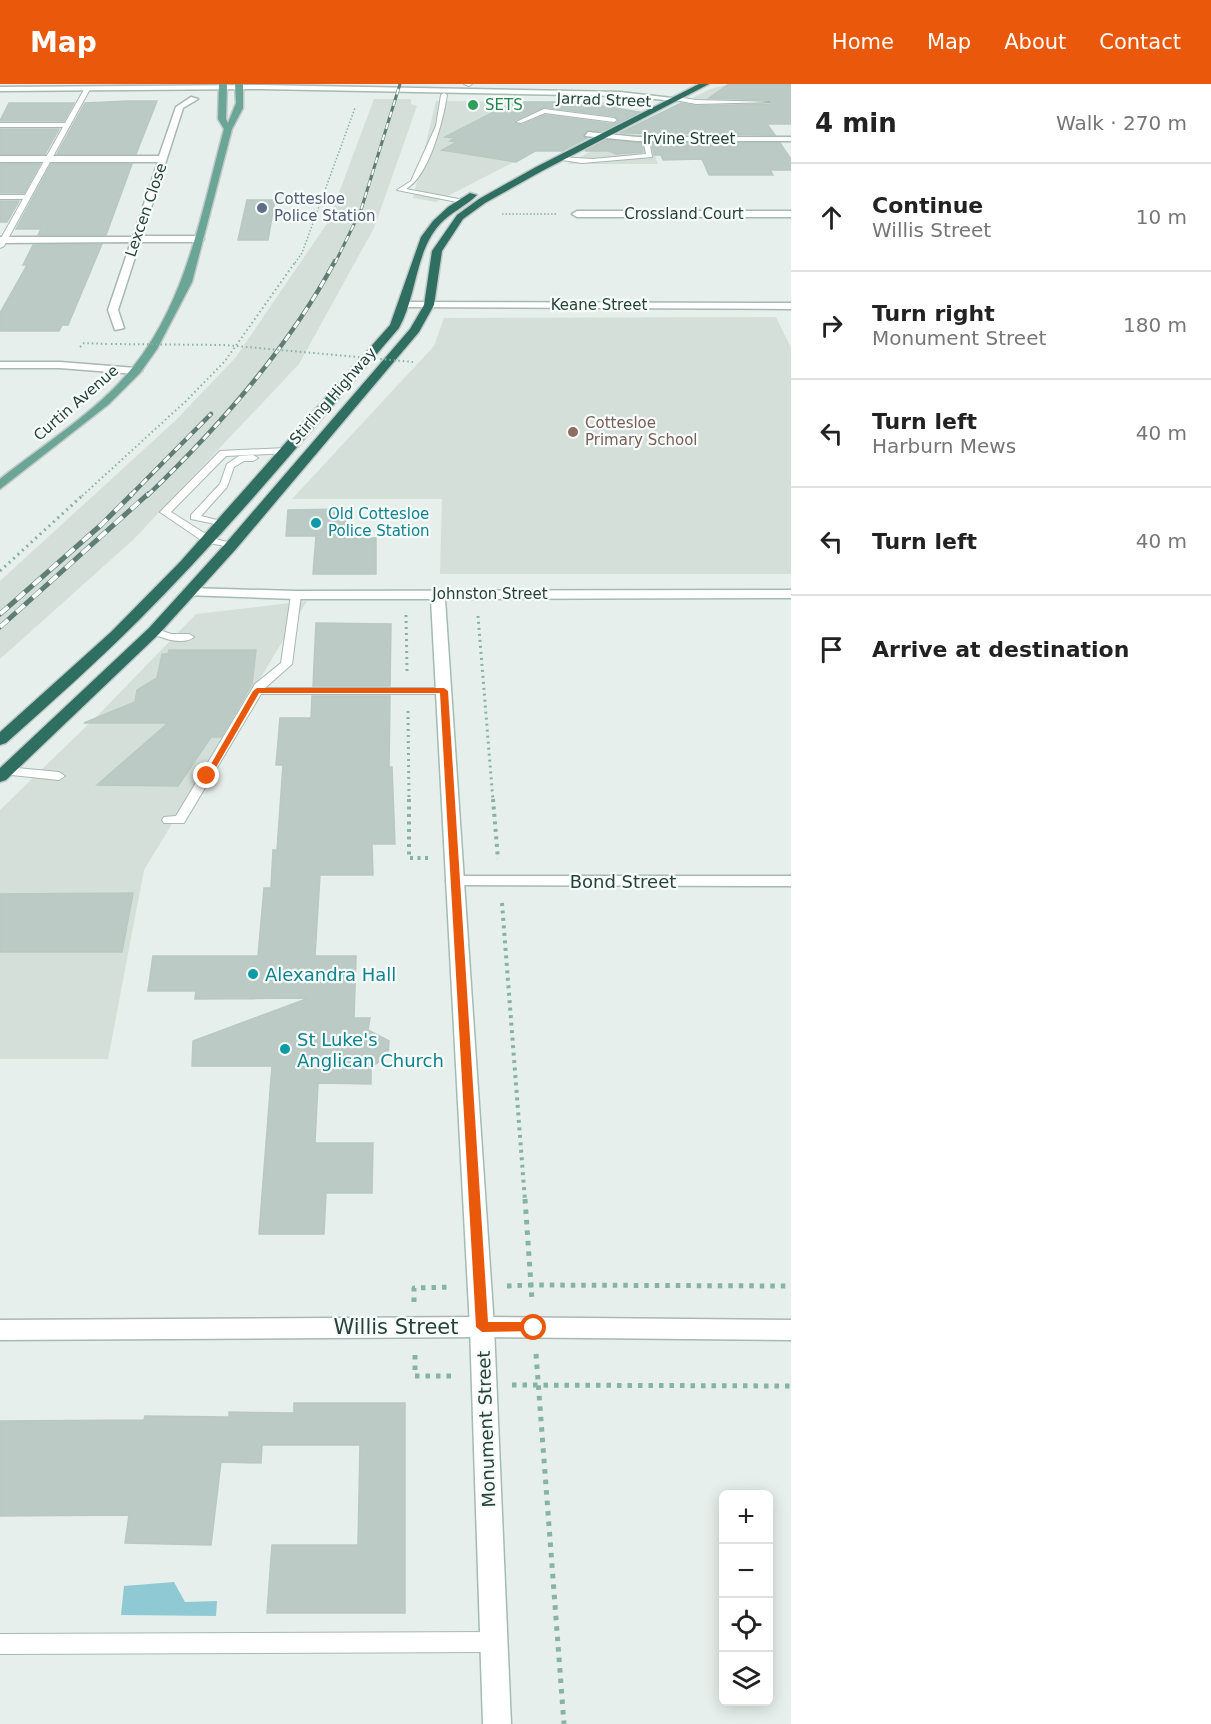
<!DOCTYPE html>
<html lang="en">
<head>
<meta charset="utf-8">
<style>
  body { margin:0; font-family:"DejaVu Sans",sans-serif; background:#f2f2f2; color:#222 }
  .controls { position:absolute; right:18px; bottom:18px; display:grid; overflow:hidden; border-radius:9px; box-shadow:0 3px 15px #0003 }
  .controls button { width:54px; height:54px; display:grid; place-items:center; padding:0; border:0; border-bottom:2px solid #e0e0e0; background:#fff; color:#222; font:30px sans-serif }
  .stop { position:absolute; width:18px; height:18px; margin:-14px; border:4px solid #ea580c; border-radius:50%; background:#fff }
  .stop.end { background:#ea580c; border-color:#fff; box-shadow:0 2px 6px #0008 }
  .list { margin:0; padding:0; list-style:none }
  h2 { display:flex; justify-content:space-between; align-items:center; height:78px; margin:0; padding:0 24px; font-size:26px }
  h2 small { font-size:20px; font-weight:400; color:#767676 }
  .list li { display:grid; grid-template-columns:39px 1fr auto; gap:18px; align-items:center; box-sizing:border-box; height:108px; padding:0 24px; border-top:2px solid #e0e0e0 }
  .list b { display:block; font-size:22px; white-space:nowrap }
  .list p { margin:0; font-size:20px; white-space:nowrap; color:#767676 }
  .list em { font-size:20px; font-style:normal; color:#767676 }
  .icon { flex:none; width:33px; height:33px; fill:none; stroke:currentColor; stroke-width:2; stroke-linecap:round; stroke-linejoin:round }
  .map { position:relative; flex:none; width:791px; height:1640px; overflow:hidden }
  header { display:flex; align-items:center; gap:36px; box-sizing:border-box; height:84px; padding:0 30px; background:#ea580c; color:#fff }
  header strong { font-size:28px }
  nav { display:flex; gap:33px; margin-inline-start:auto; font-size:21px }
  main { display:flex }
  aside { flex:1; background:#fff }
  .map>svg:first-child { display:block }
  .built { fill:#d4dfda }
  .water { fill:#8ec9d4 }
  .building { fill:#bbcac4; stroke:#b8c9c2; stroke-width:1.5; fill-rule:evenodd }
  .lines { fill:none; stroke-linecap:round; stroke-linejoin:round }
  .lane-casing { stroke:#a8b8b2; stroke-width:2 }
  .street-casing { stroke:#a8b8b2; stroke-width:3 }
  .secondary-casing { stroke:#a4bbb3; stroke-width:3 }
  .primary-casing { stroke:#c2cac8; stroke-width:3 }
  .highway-casing { stroke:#c2cac8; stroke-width:3 }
  .path-far4 { stroke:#86b3a5; stroke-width:1.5; stroke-dasharray:1.5 2; stroke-linecap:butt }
  .path-far3 { stroke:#86b3a5; stroke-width:2; stroke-dasharray:1.5 3; stroke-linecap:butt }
  .path-far2 { stroke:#86b3a5; stroke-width:3; stroke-dasharray:2 4; stroke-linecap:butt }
  .path-far1 { stroke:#86b3a5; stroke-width:4; stroke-dasharray:3 4.5; stroke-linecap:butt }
  .path { stroke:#86b3a5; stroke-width:5; stroke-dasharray:4.5 6; stroke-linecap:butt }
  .lane { fill:#fff; fill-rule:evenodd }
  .street { fill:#fff; fill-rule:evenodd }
  .secondary { fill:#fff; fill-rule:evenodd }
  .primary { fill:#6aa596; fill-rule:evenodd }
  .highway { fill:#2f6f62; fill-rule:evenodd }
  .rail-far2-casing { stroke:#5f7d75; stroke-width:3 }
  .rail-far1-casing { stroke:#5f7d75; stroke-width:4.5 }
  .rail-casing { stroke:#5f7d75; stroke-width:5 }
  .rail-far2 { stroke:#f7fbf9; stroke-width:2; stroke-dasharray:6; stroke-linecap:butt }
  .rail-far1 { stroke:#f7fbf9; stroke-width:3; stroke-dasharray:8; stroke-linecap:butt }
  .rail { stroke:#f7fbf9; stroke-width:4; stroke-dasharray:11; stroke-linecap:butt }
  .path-bridge { stroke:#86b3a5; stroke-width:2; stroke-dasharray:1.5 3; stroke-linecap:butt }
  .route { fill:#ea580c }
  .leisure-dot { fill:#2e9e5b; stroke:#f7fbf9; stroke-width:2 }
  .service-dot { fill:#5c6f8a; stroke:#f7fbf9; stroke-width:2 }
  .education-dot { fill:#8d6e63; stroke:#f7fbf9; stroke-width:2 }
  .culture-dot { fill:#0f9aa8; stroke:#f7fbf9; stroke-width:2 }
  .labels { text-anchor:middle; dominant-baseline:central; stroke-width:4.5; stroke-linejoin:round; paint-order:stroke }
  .far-street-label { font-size:15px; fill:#24423a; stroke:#f7fbf9 }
  .far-leisure-label { font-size:15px; fill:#27864d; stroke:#f7fbf9; text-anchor:start }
  .far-service-label { font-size:15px; fill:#4e5e75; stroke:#f7fbf9; text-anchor:start }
  .far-education-label { font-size:15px; fill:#785e54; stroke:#f7fbf9; text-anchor:start }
  .far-culture-label { font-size:15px; fill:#0d838f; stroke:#f7fbf9; text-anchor:start }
  .street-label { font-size:18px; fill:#24423a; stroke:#f7fbf9 }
  .culture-label { font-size:18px; fill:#0d838f; stroke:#f7fbf9; text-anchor:start }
  .near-street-label { font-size:21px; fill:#24423a; stroke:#f7fbf9 }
</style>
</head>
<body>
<header>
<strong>Map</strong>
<nav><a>Home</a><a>Map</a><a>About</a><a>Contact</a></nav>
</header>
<main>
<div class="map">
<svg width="791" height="1640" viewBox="0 0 791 1640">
  <rect width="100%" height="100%" fill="#e6efeb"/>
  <g class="built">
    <path d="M730,0H791V26L730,49L647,50L658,80H567L597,64L617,60L634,45L685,18L710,5Z"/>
    <path d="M374,15H411V20L417,22L374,144L299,280L133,456L0,575V497L176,336L236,273L328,138Z"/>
    <path d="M436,17L615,18L623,22L436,118L413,114Z"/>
    <path d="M776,233L791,264V490H440L442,415H292L434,262L444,234Z"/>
    <path d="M307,517L144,786L108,975H0V726L102,627L196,530Z"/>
  </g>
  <path class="water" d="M174,1498L185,1518L217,1517L216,1532L121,1531L124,1502Z"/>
  <g class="building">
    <path d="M729,0H791V40H767L775,51L620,49L681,19L696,22L771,20L769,16L709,14Z"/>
    <path d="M128,17H157L136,70H57L85,19Z"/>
    <path d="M513,18H579L640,28L602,47H586L583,52L587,54L562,67H535L516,78L442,66L457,58L450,57L455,54L445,53ZM544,23L614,32L619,37L614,40L545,31L522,41L514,39L515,36Z"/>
    <path d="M9,19H74L64,37H0Z"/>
    <path d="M0,45H59L45,70H0Z"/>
    <path d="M606,56L642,59L643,68L616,70L609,67H585Z"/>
    <path d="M652,59H780L791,75V86H770L773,91H709L702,75L663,76L661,71H654Z"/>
    <path d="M0,80H40L24,109H0Z"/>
    <path d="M51,80H132L106,151H38L41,145H16Z"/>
    <path d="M247,116H275L268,156H238Z"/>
    <path d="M0,117H19L7,138H0Z"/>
    <path d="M102,160L68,241H62L59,247H0V229L27,181H23L33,161Z"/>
    <path d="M346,425L345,454H376V490H313L316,452H286L288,426Z"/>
    <path d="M316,539L391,540L390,602H313Z"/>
    <path d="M169,566H256L252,600L221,653H211L178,702L97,701L168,639H84L135,618L137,606L157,594L162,570H168Z"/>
    <path d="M312,612H390L389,683H392L395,760H372L373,791H320L315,872H356L354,934H370L368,946L389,957L388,972L371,983V1000L318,999L315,1059H373L372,1109H326L324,1150H259L272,982H192L193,957L309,914L195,915L196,907H148L153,872H258L264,804H271L273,766H277L283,681H276L280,634H311Z"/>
    <path d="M133,809L122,868H0V810Z"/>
    <path d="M294,1319H405V1529H267L272,1461H358L360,1361H262L261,1379L221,1378L211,1461L125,1459L129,1431L0,1432V1337L144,1336L145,1332L229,1333V1328L294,1329Z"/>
  </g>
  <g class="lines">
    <g class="lane-casing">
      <g id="lane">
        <path d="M464,0H472L469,2Z"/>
        <path d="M85,4L90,5L4,162L0,164V156L23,115H0V111H25L63,43H0V39H65Z"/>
        <path d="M444,9L447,11C443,37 429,92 406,105L464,116L462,119L397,106L411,97L436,42L441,11Z"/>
        <path d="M677,13L696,16L769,18L696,20L675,16Z"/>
        <path d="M544,25L614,34L617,36L614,38L545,29L521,39L516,38Z"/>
        <path d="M646,53L649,55L652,73L582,79L556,75L559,73L593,75L646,70L643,55Z"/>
        <path d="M286,364L289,365V369L226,372L171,428L212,454L235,460V464L204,458L160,428L220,367Z"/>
        <path d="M239,372L253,371L258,374L253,377H244L234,383L227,403L201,432L225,438V442L191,435V431L220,400L227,380Z"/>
        <path d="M296,508L301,511L292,580L265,604H444L450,607L444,610H261L184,739H164L162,736L164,733L176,732L255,600L281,579L291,511Z"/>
        <path d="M154,544L171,550H189L194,553C182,562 163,554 150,549L149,547Z"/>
        <path d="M6,683L59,688L65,692L59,696L2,690L0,687Z"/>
        <path d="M494,1548L501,1551L504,1558L501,1565L494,1568L0,1570V1550Z"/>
      </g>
    </g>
    <g class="street-casing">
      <g id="street">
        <path d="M191,13L198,15L183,24L142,152H199L204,155L199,158H140L118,226L124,244L115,246L108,226L131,158L0,159V153H133L158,78H0V72H159L176,23Z"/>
        <path d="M588,48L637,53H791V57H637L585,52Z"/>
        <path d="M791,127V133H577L572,130L577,127Z"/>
        <path d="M402,218L791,219V225L406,223L401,220Z"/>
        <path d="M0,278H60L136,284L142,287L136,290L60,284H0Z"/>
        <path d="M455,792H791V802L449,801L446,797L449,793Z"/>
        <path d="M482,1233L791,1236V1256L482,1253L0,1256V1236Z"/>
      </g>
    </g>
    <g class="secondary-casing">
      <g id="secondary">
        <path d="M261,1L620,8L681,15L677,17L620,12L261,5L0,7V3Z"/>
        <path d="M189,504L296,507L791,506V514L445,515L494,1243L511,1640H483L470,1243L431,515H296L184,511V505Z"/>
      </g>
    </g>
    <g class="primary-casing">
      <path id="primary" d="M219,0H227L226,35L228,39L236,19L235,0H243V24L232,45L192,198L157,265L140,289L109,320L0,405V395C44,360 98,327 133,283C187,216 202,126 224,45L218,35Z"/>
    </g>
    <g class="highway-casing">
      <g id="highway">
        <path d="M699,0H709L542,87L485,119L463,135L442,167L434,221L419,248L236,465L159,550L6,696L0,698V684L149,544L226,459L410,245L424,221L432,167L457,131L479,115L536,83Z"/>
        <path d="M470,109L477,111C466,122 451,128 440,140C415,167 417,212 399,244C314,343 231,444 139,536C96,579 51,619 6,659L0,661V648L111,548L180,478L390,241L421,153L433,137L448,123Z"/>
      </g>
    </g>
    <g class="path-far4">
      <path d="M502,130H558"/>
      <path d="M295,179L302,169L355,24"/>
    </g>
    <g class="path-far3">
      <path d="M80,263L84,259L107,260"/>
      <path d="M82,412L186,317L225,277L296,177"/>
    </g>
    <g class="path-far2">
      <path d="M0,487L84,410"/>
      <path d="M406,531L407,587"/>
      <path d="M478,532L493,717"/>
      <path d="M408,627L409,717"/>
    </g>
    <g class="path-far1">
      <path d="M409,715V774H428"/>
      <path d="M493,715L498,775"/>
      <path d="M502,819L525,1117"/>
    </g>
    <g class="path">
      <path d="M525,1115L531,1201L791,1202"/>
      <path d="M507,1202L531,1201L532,1217"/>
      <path d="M414,1218V1204L452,1203"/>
      <path d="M536,1270L564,1640"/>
      <path d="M415,1271V1292H455"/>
      <path d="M512,1301L791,1302"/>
    </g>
    <use href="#lane" class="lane"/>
    <use href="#street" class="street"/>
    <use href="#secondary" class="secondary"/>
    <use href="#primary" class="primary"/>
    <use href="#highway" class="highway"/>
    <g class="rail-far2-casing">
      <path id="rail-far2" d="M335,179L361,126L400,0"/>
    </g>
    <g class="rail-far1-casing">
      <g id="rail-far1">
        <path d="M130,412L211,330"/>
        <path d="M147,412C219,343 288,265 335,177"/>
      </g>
    </g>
    <g class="rail-casing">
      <g id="rail">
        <path d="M0,530L101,441L132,410"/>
        <path d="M0,543L148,410"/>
      </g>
    </g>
    <use href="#rail-far2" class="rail-far2"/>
    <use href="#rail-far1" class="rail-far1"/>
    <use href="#rail" class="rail"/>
    <path class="path-bridge" d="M111,260L225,261L413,278"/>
  </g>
  <path class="route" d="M257,604H444L448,607L488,1238H534L539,1240V1247L482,1248L476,1243L440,609H259L211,692L203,694L253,607Z"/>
  <circle class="leisure-dot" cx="473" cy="21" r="6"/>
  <circle class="service-dot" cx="262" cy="124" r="6"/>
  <circle class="education-dot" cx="573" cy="348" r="6"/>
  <g class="culture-dot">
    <circle cx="316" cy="439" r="6"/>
    <circle cx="253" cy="890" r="6"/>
    <circle cx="285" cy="965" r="6"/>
  </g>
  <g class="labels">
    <g class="far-street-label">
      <text transform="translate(604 16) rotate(2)">Jarrad Street</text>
      <text x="689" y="55">Irvine Street</text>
      <text transform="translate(146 126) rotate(-71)">Lexcen Close</text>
      <text x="684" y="130">Crossland Court</text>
      <text x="599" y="221">Keane Street</text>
      <text transform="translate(333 312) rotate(-49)">Stirling Highway</text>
      <text transform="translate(76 319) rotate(-41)">Curtin Avenue</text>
      <text x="490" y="510">Johnston Street</text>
    </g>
    <g class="far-leisure-label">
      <text x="485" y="21">SETS</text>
    </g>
    <g class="far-service-label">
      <text x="274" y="115">Cottesloe<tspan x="274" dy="17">Police Station</tspan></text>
    </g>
    <g class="far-education-label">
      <text x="585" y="339">Cottesloe<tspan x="585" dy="17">Primary School</tspan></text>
    </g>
    <g class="far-culture-label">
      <text x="328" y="430">Old Cottesloe<tspan x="328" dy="17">Police Station</tspan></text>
    </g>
    <g class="street-label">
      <text x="623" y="797">Bond Street</text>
      <text transform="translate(486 1345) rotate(-92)">Monument Street</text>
    </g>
    <g class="culture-label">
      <text x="265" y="890">Alexandra Hall</text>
      <text x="297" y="955">St Luke's<tspan x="297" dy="21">Anglican Church</tspan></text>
    </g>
    <g class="near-street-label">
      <text x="396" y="1243">Willis Street</text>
    </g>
  </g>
</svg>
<div class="controls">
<button>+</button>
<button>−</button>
<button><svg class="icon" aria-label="locate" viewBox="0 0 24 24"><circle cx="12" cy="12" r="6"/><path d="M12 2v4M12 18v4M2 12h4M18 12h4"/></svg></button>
<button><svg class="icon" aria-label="layers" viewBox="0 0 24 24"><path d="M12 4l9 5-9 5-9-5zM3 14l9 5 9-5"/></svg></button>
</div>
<div class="stop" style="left:534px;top:1244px"></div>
<div class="stop end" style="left:207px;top:692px"></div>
</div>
<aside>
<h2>4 min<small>Walk · 270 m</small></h2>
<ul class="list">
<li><svg class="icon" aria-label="ahead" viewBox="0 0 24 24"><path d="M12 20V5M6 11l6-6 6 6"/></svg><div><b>Continue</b><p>Willis Street</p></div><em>10 m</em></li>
<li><svg class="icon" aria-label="right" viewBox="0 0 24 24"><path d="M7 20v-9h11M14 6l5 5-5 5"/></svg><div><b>Turn right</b><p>Monument Street</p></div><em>180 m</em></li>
<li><svg class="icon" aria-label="left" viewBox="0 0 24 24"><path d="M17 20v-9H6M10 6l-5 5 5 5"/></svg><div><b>Turn left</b><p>Harburn Mews</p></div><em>40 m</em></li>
<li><svg class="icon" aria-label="left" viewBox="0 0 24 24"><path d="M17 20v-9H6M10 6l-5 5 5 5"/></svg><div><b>Turn left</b></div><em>40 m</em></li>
<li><svg class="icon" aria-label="arrive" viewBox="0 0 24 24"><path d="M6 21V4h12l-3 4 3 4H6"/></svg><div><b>Arrive at destination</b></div></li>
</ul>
</aside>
</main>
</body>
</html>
